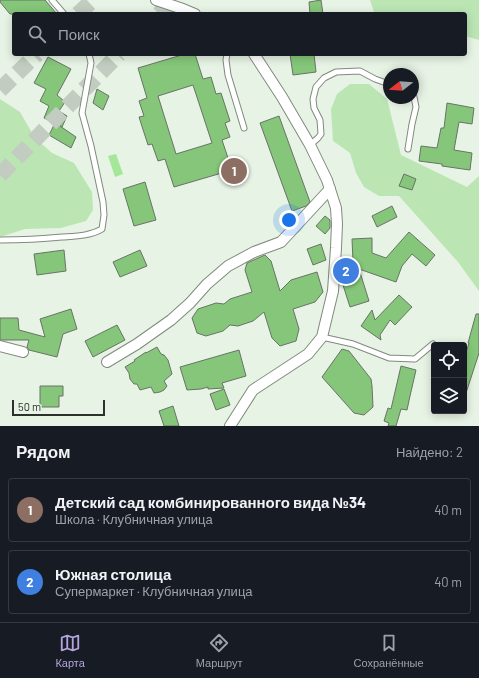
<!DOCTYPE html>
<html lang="ru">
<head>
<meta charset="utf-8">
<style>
  body { margin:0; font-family:Barlow,sans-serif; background:#20242c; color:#f1f3f6 }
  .controls { position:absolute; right:12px; bottom:12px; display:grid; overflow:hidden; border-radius:4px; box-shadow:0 2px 10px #0003 }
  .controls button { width:36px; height:36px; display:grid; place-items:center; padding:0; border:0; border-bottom:1px solid #363941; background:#171b24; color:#f1f3f6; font:20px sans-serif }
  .compass { position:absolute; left:383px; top:68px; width:36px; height:36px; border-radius:50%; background:#171b24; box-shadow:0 2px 10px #0003; rotate:253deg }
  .scale { position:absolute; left:12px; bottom:10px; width:93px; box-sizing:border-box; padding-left:4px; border:2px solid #2d312c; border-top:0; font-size:11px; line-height:14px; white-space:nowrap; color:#2d312c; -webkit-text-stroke:3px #e7f3e5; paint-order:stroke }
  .you { position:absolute; left:289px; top:220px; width:14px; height:14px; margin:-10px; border:3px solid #fff; border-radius:50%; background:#1a73e8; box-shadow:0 0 0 6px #1a73e833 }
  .badge { display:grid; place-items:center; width:26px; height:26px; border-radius:50%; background:#b3a5dd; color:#fff; font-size:13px; font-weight:700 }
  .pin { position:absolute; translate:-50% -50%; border:2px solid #fff; box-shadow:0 1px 4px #0006 }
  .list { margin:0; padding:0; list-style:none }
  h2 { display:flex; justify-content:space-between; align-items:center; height:52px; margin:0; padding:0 16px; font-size:17px }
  h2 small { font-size:13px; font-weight:400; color:#9ea1a6 }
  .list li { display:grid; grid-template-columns:26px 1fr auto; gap:12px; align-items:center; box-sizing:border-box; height:64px; margin:0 8px 8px; padding:0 8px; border:1px solid #363941; border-radius:4px }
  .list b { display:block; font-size:15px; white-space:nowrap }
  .list p { margin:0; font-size:13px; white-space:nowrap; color:#9ea1a6 }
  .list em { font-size:13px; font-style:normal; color:#9ea1a6 }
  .icon { flex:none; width:22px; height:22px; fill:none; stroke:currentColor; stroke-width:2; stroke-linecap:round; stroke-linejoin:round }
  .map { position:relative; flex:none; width:479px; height:426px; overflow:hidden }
  .search { position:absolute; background:#171b24; box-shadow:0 2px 10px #0003; left:12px; right:12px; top:12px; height:44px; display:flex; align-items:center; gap:10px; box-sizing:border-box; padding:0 14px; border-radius:4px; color:#9ea1a6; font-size:15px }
  .sheet { height:196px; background:#171b24 }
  nav { display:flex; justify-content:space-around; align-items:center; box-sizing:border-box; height:56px; border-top:1px solid #363941; background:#171b24; font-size:11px; color:#9ea1a6 }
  nav a { display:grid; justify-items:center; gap:2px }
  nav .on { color:#b3a5dd }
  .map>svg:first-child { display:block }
  .green { fill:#bbe6b4 }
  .water { fill:#a4e799 }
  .building { fill:#85c67a; stroke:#697367; fill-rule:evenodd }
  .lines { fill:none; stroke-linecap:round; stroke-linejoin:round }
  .primary-tunnel { stroke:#c2ccc0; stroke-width:16; stroke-dasharray:16 8; stroke-linecap:butt }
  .service-casing { stroke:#808a7e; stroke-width:7 }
  .minor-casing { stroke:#808a7e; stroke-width:12 }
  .service { stroke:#fff; stroke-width:5 }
  .minor { stroke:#fff; stroke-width:10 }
</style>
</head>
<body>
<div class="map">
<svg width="479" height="426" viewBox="0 0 479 426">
  <rect width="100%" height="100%" fill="#e7f3e5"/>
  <g class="green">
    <path d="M370,0H479V40L465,36V14H383L374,12Z"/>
    <path d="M350,84H369L387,99L401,155L467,187L479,176V291L458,262L399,196H379L364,187L356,173L350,153L333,141L331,109L337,94Z"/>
    <path d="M0,99L20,112L35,138L52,153L74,163L92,192L93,210L86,221L61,228L25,229L0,237Z"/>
  </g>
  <path class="water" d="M116,154L123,174L115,177L108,156Z"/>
  <g class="building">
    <path d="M0,0H45L57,14H10L0,2Z"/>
    <path d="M321,0L323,14H310L309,2Z"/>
    <path d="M185,54H195L203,79L211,77L216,94L221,93L230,121L225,123L230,137L222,140L232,170L174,187L165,159L158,161L152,144L148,145L139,117L144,116L139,101L147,98L138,68ZM193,85L212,143L176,154L158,96Z"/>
    <path d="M290,54H314L316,72L293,75Z"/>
    <path d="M48,57L71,69L57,95L65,102L59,111L67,116L62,127L60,126L76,137L71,148L49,135L55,123L44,118L49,106L40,101L46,89L34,83Z"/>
    <path d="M97,89L109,96L103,110L93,103Z"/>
    <path d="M447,103L474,108L472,124L459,122L454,150L472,153L470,170L442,166V164L419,161L421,146L437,148L441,128H444Z"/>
    <path d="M279,116L310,202L306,206L292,211L260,123Z"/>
    <path d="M404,174L416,179L412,190L399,186Z"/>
    <path d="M145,182L156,220L134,226L123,189Z"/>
    <path d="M392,206L397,217L377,227L372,216Z"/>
    <path d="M325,216L330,220V228L325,234L316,226Z"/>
    <path d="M409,232L435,255L426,266L412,254L402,266L396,282L359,269L369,301L350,307L343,285L346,260L353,261L352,239L372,238V253L386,258Z"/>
    <path d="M321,244L326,260L313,265L307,249Z"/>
    <path d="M64,250L66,271L37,275L34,254Z"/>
    <path d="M140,250L147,266L120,277L113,262Z"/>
    <path d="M265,255L271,261L280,291L291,280L317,272L323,292L315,302L293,309L299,329L296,341L280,346L272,338L264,312L253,321L238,326L230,325L223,331L206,336L197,333L192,318L198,309L216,303L224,304L230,299L252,292L245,270L247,263Z"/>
    <path d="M399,295L412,307L395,325L390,320L380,335L381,340L361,326L372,310L375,320Z"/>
    <path d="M71,309L77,329L63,334L57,357L29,350L27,347L29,340H0V318H18L19,330L45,337L40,319Z"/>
    <path d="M476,314H479V353L466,393H464V359L469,343H468Z"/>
    <path d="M117,325L125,340L93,357L85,341Z"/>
    <path d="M157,347L161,354L164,355L168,360L172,374L164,381L167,386L164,390L160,392L154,393L151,387L140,390L137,384H134L130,379L129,373L125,367L135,361L134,360L146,352V353Z"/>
    <path d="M342,349L349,351L371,379L372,386L373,407L364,415L354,413L322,377Z"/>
    <path d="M239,350L246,376L222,383L224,388L208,389V387L201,389L187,390L180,367Z"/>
    <path d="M401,366L416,370L410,396L407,410L401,409L396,426H388L389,423L384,421L388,408L391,409Z"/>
    <path d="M40,386H63V396H59V407H40Z"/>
    <path d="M224,389L230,405L216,410L210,394Z"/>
    <path d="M173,406L179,426H164L159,411Z"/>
  </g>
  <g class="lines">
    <g class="primary-tunnel">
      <path d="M78,14L93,0"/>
      <path d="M159,14L173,0"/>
      <path d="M0,90L37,54"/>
      <path d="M0,175L119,54"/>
    </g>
    <g class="service-casing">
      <g id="service">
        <path d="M52,0L64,14"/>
        <path d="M227,54L226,60L228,75L244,128"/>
        <path d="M310,145L318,138L321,134L320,120L314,108L313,99L316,87L324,78L336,72L360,71L375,79L389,84"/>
        <path d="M408,149L412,124L416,107L414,97L413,96"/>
        <path d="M0,240C21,240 42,239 62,237C76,236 90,236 102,229L104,215L103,202L91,146L82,113L91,63L89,54"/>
        <path d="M322,337L353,344L389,358L415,359L433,344"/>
      </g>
    </g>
    <g class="minor-casing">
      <g id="minor">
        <path d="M156,0L183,9L195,14"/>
        <path d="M0,346L23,352"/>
        <path d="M107,362L137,344L171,320L190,303L207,284L228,266L254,252L281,242L330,189"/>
        <path d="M230,426L253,390L308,354L322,337L333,291L336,248L337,224L336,208L327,180L310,145L282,97L254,54"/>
      </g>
    </g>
    <use href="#service" class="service"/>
    <use href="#minor" class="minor"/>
  </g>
</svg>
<div class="controls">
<button><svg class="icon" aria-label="locate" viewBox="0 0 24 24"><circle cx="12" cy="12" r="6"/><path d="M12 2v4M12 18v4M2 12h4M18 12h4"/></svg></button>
<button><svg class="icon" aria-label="layers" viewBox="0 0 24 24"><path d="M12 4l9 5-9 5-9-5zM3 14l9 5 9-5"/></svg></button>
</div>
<svg class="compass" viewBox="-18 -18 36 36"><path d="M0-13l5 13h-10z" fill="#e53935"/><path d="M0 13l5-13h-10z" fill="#9ea1a6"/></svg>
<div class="scale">50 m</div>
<div class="you"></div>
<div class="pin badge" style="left:234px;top:171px;background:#8d6e63">1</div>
<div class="pin badge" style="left:346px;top:271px;background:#3f7fe0">2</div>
<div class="search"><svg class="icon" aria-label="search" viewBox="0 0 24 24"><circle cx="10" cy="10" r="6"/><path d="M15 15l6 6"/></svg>Поиск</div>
</div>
<section class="sheet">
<h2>Рядом<small>Найдено: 2</small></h2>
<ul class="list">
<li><span class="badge" style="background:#8d6e63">1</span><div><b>Детский сад комбинированного вида №34</b><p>Школа · Клубничная улица</p></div><em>40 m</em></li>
<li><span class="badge" style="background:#3f7fe0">2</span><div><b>Южная столица</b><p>Супермаркет · Клубничная улица</p></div><em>40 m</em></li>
</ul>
</section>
<nav>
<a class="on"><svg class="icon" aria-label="map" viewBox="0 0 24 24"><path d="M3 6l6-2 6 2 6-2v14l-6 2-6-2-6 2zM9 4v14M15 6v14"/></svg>Карта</a>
<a><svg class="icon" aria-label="directions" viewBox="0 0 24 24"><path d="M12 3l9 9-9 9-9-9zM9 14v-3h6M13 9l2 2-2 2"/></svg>Маршрут</a>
<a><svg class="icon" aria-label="saved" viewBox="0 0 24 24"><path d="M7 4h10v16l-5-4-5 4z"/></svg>Сохранённые</a>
</nav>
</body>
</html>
